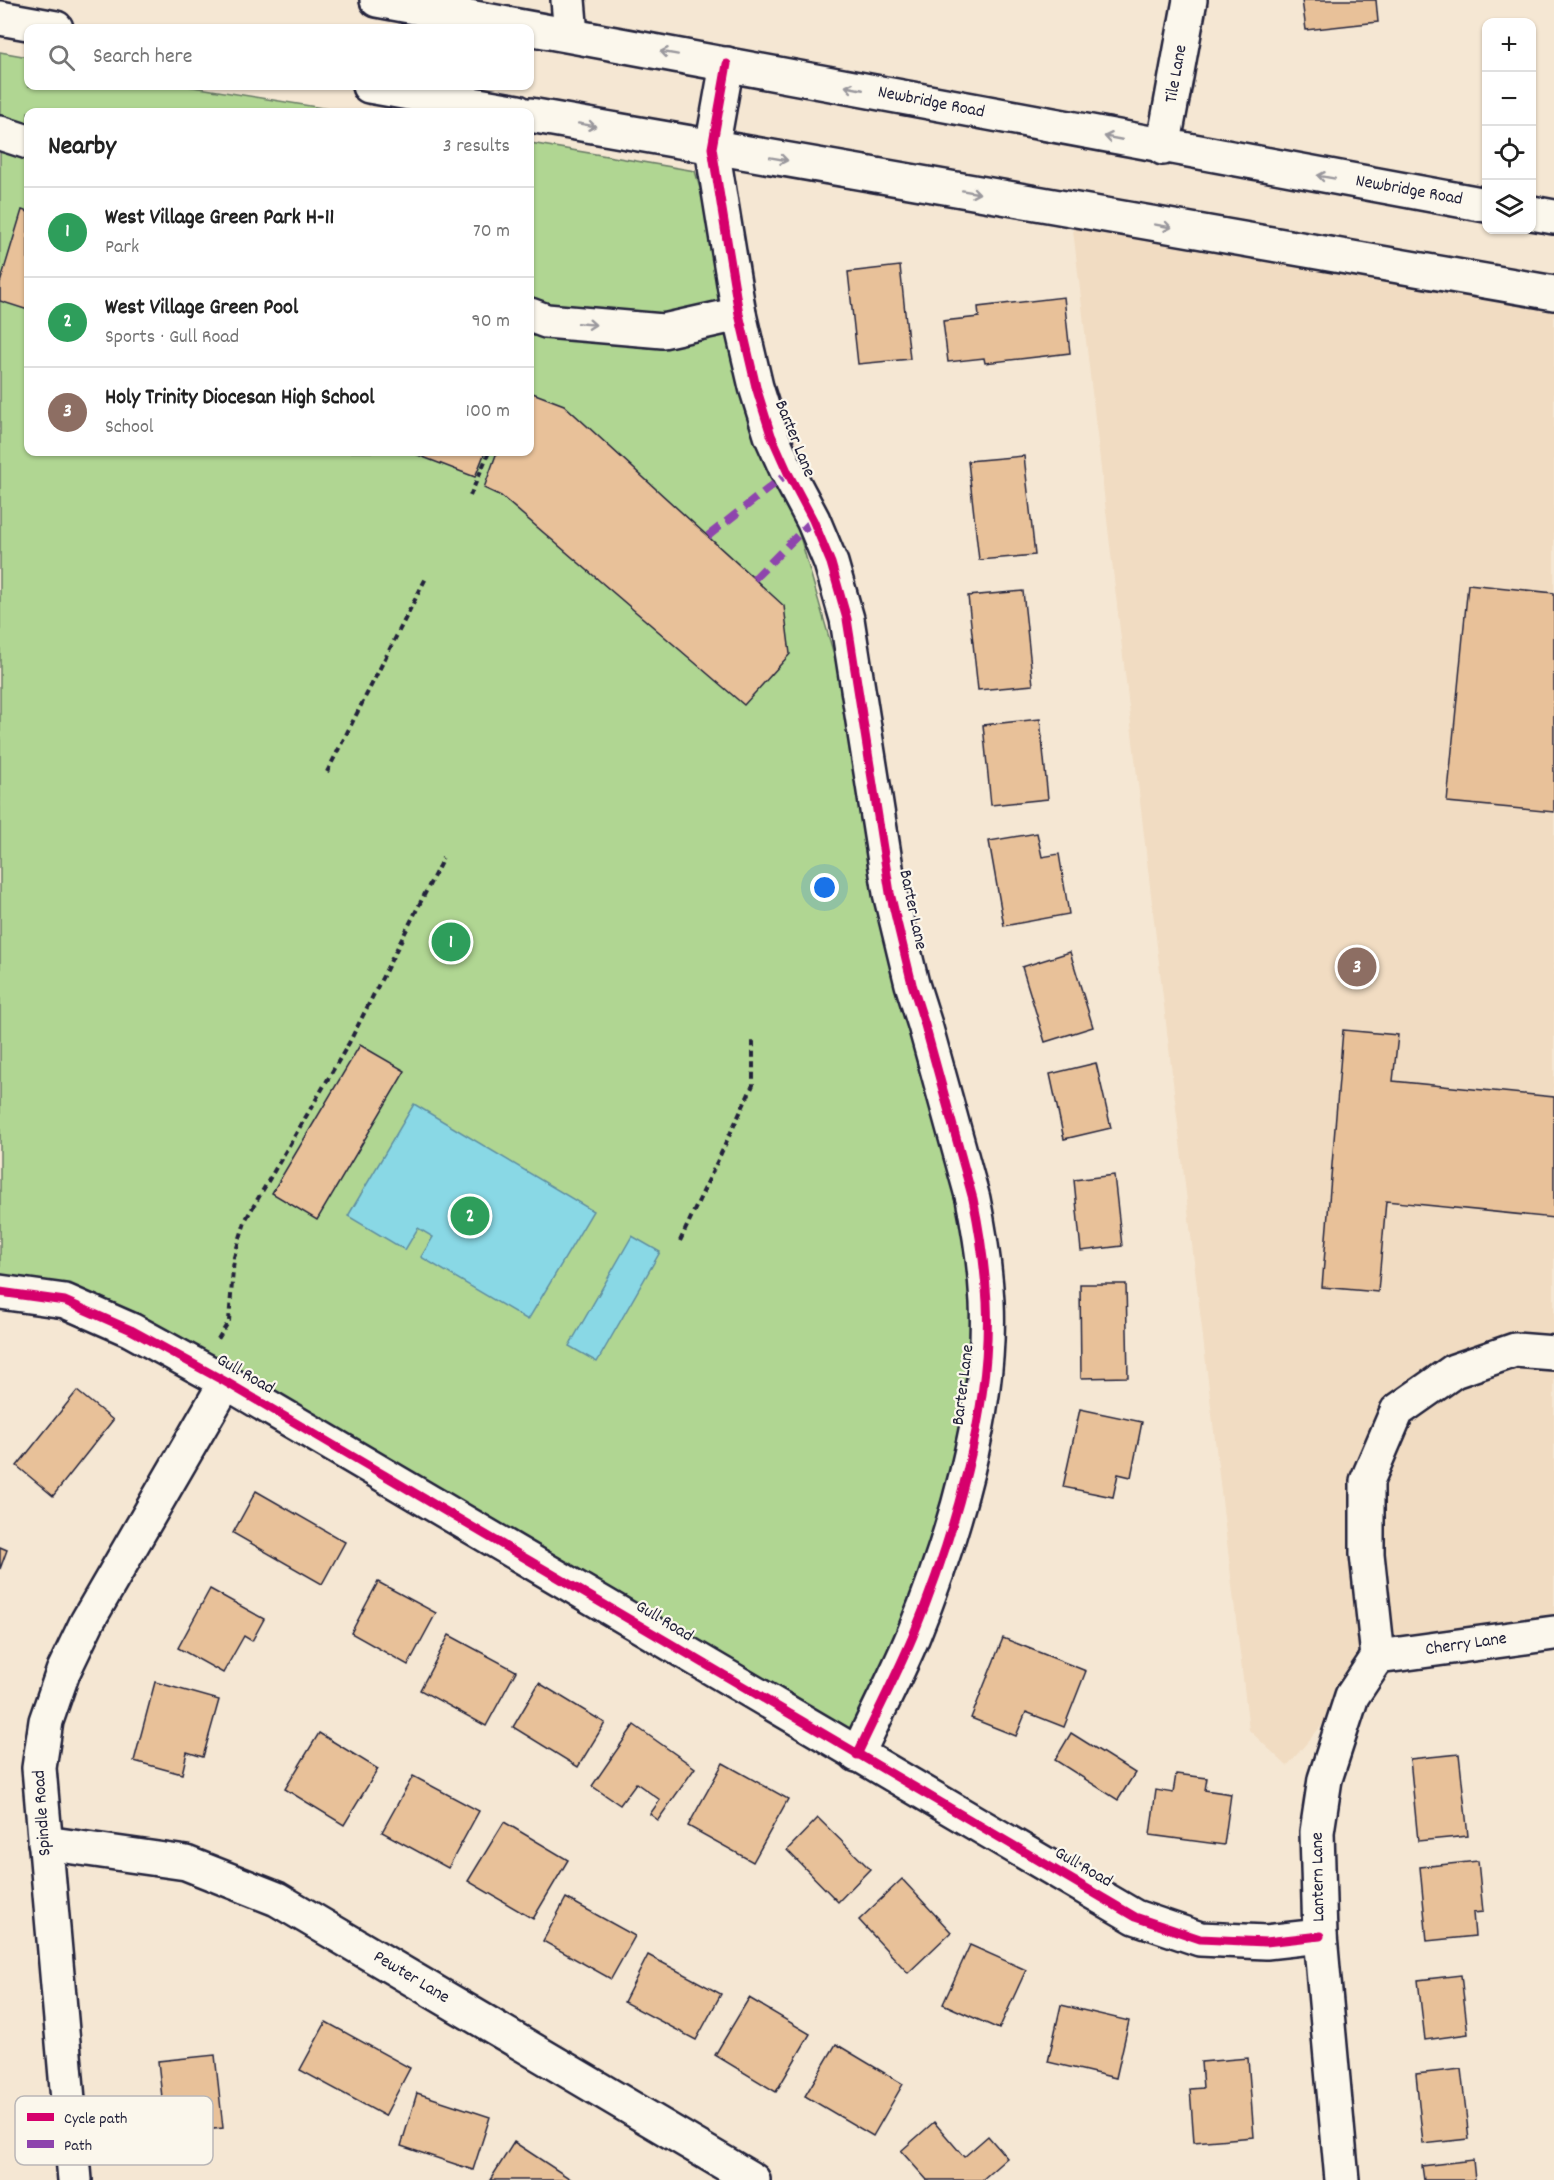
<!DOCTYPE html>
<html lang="en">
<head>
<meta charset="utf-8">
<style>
  body { margin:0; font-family:Dekko,sans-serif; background:#f2f2f2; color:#222 }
  .controls { position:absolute; right:18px; top:18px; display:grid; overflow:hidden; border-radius:12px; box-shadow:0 2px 4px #0004 }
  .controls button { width:54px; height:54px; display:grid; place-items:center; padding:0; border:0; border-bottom:2px solid #e0e0e0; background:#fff; color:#222; font:30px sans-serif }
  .you { position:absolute; left:825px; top:888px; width:21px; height:21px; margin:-15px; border:4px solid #fff; border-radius:50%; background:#1a73e8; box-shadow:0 0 0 9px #1a73e833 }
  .badge { display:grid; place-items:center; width:39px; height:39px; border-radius:50%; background:#c8321e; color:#fff; font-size:20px; font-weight:700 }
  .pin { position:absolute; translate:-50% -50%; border:3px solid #fff; box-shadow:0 2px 6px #0006 }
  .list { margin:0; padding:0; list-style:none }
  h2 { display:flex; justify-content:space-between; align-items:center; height:78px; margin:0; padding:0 24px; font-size:26px }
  h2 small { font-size:20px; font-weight:400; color:#767676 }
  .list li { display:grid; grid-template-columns:39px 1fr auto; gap:18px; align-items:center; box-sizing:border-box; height:90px; padding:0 24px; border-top:2px solid #e0e0e0 }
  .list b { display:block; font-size:22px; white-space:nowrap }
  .list p { margin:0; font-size:20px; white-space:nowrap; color:#767676 }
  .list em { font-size:20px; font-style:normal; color:#767676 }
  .icon { flex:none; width:33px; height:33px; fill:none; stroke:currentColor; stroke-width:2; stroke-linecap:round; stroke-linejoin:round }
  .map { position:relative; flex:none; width:1554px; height:2180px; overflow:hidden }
  .search { position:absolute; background:#fff; box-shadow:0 2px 4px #0004; left:24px; top:24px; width:510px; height:66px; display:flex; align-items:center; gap:15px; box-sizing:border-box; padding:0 21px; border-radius:12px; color:#767676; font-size:22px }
  .panel { position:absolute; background:#fff; box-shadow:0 2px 4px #0004; left:24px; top:108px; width:510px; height:348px; border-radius:12px }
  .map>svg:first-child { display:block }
  .built { fill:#f1dcc2 }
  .green { fill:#b0d692; stroke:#697c66; stroke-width:1.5 }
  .water { fill:#89d8e5; stroke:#608fa1; stroke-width:1.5 }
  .building { fill:#e8c199; stroke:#22223b; stroke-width:1.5 }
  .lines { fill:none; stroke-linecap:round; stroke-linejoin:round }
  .minor-casing { stroke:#22223b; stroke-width:38 }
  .major-casing { stroke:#22223b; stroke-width:38 }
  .path { stroke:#22223b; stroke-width:4; stroke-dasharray:6 4.5; stroke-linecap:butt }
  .minor { stroke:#fbf7ec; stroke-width:33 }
  .major { stroke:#fbf7ec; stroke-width:33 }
  .quiet { stroke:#8e44ad; stroke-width:8; stroke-dasharray:15 8; stroke-linecap:butt }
  .cycleway-casing { stroke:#fbf7ec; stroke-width:13 }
  .cycleway { stroke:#d6006c; stroke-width:9 }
  .oneway { stroke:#99979c }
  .labels { text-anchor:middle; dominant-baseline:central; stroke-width:4.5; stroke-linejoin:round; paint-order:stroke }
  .street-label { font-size:18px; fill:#22223b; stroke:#fbf7ec }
  .key { fill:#fbf7ec; stroke:#bab7b7; stroke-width:1.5 }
  .key-label { font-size:16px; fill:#22223b }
</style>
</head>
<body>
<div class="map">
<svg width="1554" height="2180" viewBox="0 0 1554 2180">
  <rect width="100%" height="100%" fill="#f5e7d3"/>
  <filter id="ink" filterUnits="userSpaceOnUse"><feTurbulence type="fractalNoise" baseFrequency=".0167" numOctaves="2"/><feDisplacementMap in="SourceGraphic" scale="12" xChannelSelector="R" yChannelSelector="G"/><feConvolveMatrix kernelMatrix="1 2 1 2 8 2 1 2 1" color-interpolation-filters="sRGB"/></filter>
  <g filter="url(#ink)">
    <path class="built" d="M1071,213L1554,304V1630L1378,1660L1287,1766L1249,1730Z"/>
    <path class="green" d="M0,52L28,57V86H187L347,112H28V452H530V143L695,171L876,801L979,1286L955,1511L858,1746L98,1302L0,1285Z"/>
    <g class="water">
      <path d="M414,1104L593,1211L528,1320L421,1257L433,1237L418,1228L405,1250L348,1216Z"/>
      <path d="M632,1236L660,1252L597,1362L569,1346Z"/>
    </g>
    <g class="building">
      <path d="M1302,0H1376L1378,22L1306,30Z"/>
      <path d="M22,210L28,212V310L0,301V283Z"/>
      <path d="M900,266L910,359L858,364L848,272Z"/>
      <path d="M1064,297L1070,353L985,363L984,358L948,362L943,321L979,317L978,307Z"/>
      <path d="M530,392L564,405L784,606L790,654L744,705L501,496L484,488L497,452H530Z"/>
      <path d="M410,452H485L475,477Z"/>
      <path d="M1024,456L1035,555L979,560L968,461Z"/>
      <path d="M1468,584L1554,593V812L1447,802Z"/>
      <path d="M1023,591L1033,685L978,690L968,596Z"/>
      <path d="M1040,719L1048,799L991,805L983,725Z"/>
      <path d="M1037,833L1042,857L1059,854L1069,914L1004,926L989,841Z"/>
      <path d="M1070,952L1093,1027L1045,1042L1022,967Z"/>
      <path d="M1343,1030L1398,1035L1393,1081L1554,1097V1218L1386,1201L1378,1292L1322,1287Z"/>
      <path d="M360,1045L405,1071L317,1220L272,1193Z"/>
      <path d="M1096,1063L1111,1128L1064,1139L1050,1074Z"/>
      <path d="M1114,1175L1122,1246L1081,1251L1074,1180Z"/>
      <path d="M1080,1284H1126L1128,1377L1081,1378Z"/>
      <path d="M77,1391L113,1420L53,1496L17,1466Z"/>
      <path d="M1080,1409L1142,1422L1131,1477L1118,1474L1113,1497L1063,1487Z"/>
      <path d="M256,1491L345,1542L322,1584L233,1533Z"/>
      <path d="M0,1547L7,1550L0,1569Z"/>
      <path d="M378,1582L436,1613L408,1665L351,1633Z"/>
      <path d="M210,1589L264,1619L252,1641L244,1636L223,1673L178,1648Z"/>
      <path d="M449,1635L516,1671L486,1726L420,1690Z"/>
      <path d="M1003,1638L1086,1671L1064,1727L1026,1712L1016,1736L971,1718Z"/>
      <path d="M155,1682L219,1700L203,1757L187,1752L182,1774L134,1761Z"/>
      <path d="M539,1683L605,1723L578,1767L513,1727Z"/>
      <path d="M634,1725L695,1768L658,1820L650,1814L660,1800L636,1783L620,1805L592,1786Z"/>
      <path d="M319,1733L378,1769L344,1825L285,1789Z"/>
      <path d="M1071,1733L1135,1773L1118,1800L1055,1760Z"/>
      <path d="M1459,1754L1468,1836L1418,1841L1410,1759Z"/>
      <path d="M723,1763L788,1799L753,1862L688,1826Z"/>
      <path d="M1176,1774L1207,1778L1205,1790L1231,1794L1224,1845L1150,1835L1156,1790L1173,1793Z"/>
      <path d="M413,1776L479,1811L448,1868L382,1832Z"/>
      <path d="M818,1818L870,1869L838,1902L787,1850Z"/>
      <path d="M504,1822L568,1860L533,1919L468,1881Z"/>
      <path d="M1478,1861L1483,1912L1473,1913L1475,1936L1427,1941L1420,1867Z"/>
      <path d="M902,1879L951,1932L908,1973L859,1920Z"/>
      <path d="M566,1898L635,1936L611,1979L543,1941Z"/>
      <path d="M970,1945L1026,1970L999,2029L943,2004Z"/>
      <path d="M648,1955L721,1994L696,2040L624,2002Z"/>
      <path d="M1461,1975L1468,2034L1425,2040L1418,1980Z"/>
      <path d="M749,1998L810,2034L776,2092L715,2055Z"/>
      <path d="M1061,2005L1129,2021L1116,2078L1048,2062Z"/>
      <path d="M326,2022L410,2068L385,2116L300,2070Z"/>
      <path d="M836,2044L903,2084L873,2136L805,2096Z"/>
      <path d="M215,2055L223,2128L166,2134L158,2061Z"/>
      <path d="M1248,2058L1254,2137L1194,2142L1190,2089L1203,2088L1201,2062Z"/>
      <path d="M1461,2069L1469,2139L1423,2144L1416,2074Z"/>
      <path d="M417,2093L490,2117L473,2170L401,2146Z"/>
      <path d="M934,2122L964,2157L988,2136L1007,2158L982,2180H927L901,2151Z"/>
      <path d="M514,2142L572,2180H490Z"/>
      <path d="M1473,2160L1475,2180H1424L1422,2166Z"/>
    </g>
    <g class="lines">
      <g class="minor-casing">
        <g id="minor">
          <path d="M568,0L571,35"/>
          <path d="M727,64L712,148L739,314L756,387L771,435L788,473L813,520L831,563L847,619L890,893L912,984L925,1025L973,1199C980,1233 985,1267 987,1302C992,1409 953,1538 913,1636C896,1677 875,1716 857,1755"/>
          <path d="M0,133L28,142"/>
          <path d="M1163,148L1190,0"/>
          <path d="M530,315L546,321L663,331L739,314"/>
          <path d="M0,1292L65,1301L131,1330L226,1382L1135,1917L1200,1939L1266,1942L1320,1936"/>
          <path d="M1378,1657L1367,1554V1481L1397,1411L1454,1371L1515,1350L1554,1353"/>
          <path d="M1378,1657L1554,1633"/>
          <path d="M45,1843L186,1863L277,1899L753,2180"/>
          <path d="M75,2180L39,1768L46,1721L63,1672L87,1622L226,1382"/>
          <path d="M1342,2180L1320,1936L1317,1832L1325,1779L1352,1696L1378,1657"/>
        </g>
      </g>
      <g class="major-casing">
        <g id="major">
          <path d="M377,0C747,67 1116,139 1486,205"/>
          <path d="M0,18L56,28"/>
          <path d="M369,86L518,112"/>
          <path d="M530,115L1554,293"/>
          <path d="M1532,213L1554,217"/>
        </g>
      </g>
      <g class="path">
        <path d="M470,496L489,452"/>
        <path d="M327,772L426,578"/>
        <path d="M680,1241L753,1085V1038"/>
        <path d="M218,1339L229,1321L234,1257L246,1219L349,1043L443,858"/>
      </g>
      <use href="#minor" class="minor"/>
      <use href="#major" class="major"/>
      <g class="quiet">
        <path d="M708,536L788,473"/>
        <path d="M754,579L813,520"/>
      </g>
      <g class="cycleway-casing">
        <g id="cycleway">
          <path d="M727,64L712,148L739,314L756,387L771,435L788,473L813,520L831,563L847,619L890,893L912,984L925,1025L973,1199C980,1233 985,1267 987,1302C992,1409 953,1538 913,1636C896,1677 875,1716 857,1755"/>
          <path d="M0,1292L65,1301L131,1330L226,1382L1135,1917L1200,1939L1266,1942L1320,1936"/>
        </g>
      </g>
      <use href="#cycleway" class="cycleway"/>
    </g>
    <defs><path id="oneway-shaft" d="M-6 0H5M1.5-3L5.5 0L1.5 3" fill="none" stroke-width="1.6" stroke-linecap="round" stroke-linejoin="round" transform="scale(1.5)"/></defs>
    <g class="oneway">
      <use href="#oneway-shaft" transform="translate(669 53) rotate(-170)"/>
      <use href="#oneway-shaft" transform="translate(854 88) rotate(-169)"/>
      <use href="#oneway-shaft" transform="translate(587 125) rotate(10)"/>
      <use href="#oneway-shaft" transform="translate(1113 138) rotate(-169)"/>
      <use href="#oneway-shaft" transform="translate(779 159) rotate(10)"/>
      <use href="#oneway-shaft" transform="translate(1326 177) rotate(-170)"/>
      <use href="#oneway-shaft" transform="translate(971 192) rotate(10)"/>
      <use href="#oneway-shaft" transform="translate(1163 226) rotate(10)"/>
      <use href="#oneway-shaft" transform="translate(587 324) rotate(5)"/>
    </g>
  </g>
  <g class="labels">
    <g class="street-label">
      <text transform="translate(1177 74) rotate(-80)">Tile Lane</text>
      <text transform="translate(931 103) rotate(11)">Newbridge Road</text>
      <text transform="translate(1409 191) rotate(10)">Newbridge Road</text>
      <text transform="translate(794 439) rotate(68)">Barter Lane</text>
      <text transform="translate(912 910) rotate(78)">Barter Lane</text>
      <text transform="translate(245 1375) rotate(30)">Gull Road</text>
      <text transform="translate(964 1385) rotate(-83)">Barter Lane</text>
      <text transform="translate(664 1622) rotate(31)">Gull Road</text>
      <text transform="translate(1466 1645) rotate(-8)">Cherry Lane</text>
      <text transform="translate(43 1813) rotate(-94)">Spindle Road</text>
      <text transform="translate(1083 1868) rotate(30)">Gull Road</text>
      <text transform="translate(1319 1877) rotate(-91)">Lantern Lane</text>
      <text transform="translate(411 1978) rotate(31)">Pewter Lane</text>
    </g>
  </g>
  <rect x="15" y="2096" width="198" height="69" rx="9" class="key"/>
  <rect x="27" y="2113" width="27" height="8" fill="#d6006c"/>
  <rect x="27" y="2140" width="27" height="8" fill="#8e44ad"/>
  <g class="key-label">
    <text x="64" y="2123">Cycle path</text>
    <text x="64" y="2150">Path</text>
  </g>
</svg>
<div class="controls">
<button>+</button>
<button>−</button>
<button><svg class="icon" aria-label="locate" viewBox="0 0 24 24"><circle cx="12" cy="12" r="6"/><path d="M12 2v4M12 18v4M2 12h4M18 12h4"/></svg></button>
<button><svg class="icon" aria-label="layers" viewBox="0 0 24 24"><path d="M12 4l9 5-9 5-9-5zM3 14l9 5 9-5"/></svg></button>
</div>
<div class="you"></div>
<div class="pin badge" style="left:451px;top:942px;background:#2e9e5b">1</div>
<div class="pin badge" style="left:470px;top:1216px;background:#2e9e5b">2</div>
<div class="pin badge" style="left:1357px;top:967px;background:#8d6e63">3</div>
<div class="search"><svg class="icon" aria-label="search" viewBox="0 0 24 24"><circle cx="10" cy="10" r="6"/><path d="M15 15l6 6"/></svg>Search here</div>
<section class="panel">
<h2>Nearby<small>3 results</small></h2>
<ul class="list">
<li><span class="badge" style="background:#2e9e5b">1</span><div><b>West Village Green Park H-11</b><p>Park</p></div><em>70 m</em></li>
<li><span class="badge" style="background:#2e9e5b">2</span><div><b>West Village Green Pool</b><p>Sports · Gull Road</p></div><em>90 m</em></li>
<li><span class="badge" style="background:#8d6e63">3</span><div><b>Holy Trinity Diocesan High School</b><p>School</p></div><em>100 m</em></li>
</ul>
</section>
</div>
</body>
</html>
